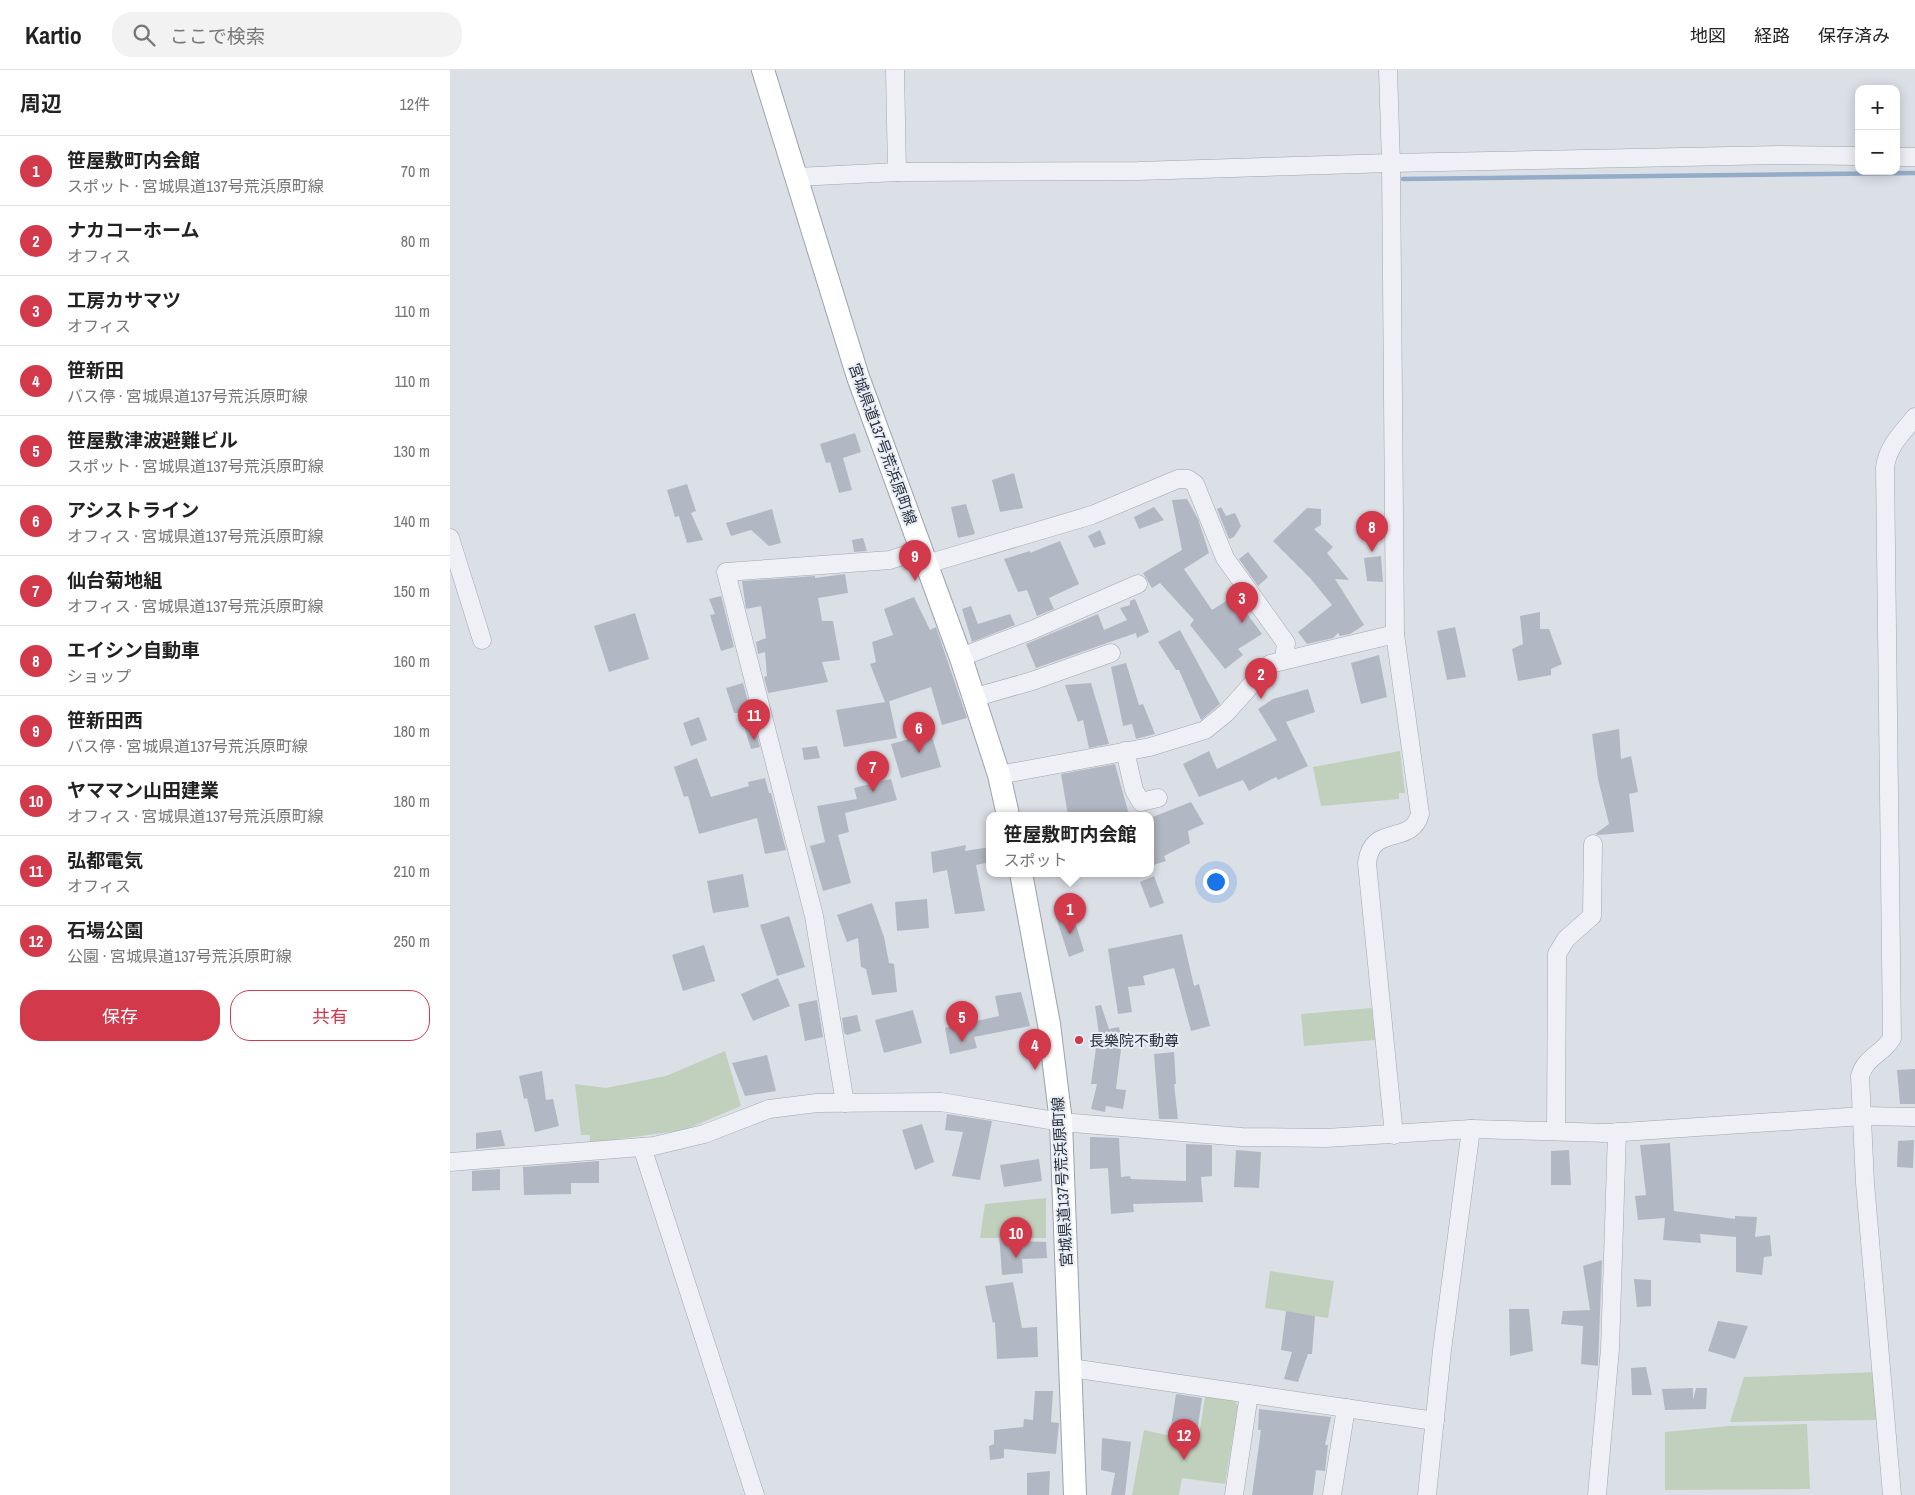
<!DOCTYPE html>
<html lang="ja">
<head>
<meta charset="utf-8">
<style>
  body { margin:0; font-family:"Archivo Narrow","Noto Sans JP",sans-serif; background:#f2f2f2; color:#222 }
  .controls { position:absolute; right:15px; top:15px; display:grid; overflow:hidden; border-radius:10px; box-shadow:0 2px 12px #0003 }
  .controls button { width:45px; height:45px; display:grid; place-items:center; padding:0; border:0; border-bottom:1px solid #e0e0e0; background:#fff; color:#222; font:25px sans-serif }
  .you { position:absolute; left:765px; top:811px; width:18px; height:18px; margin:-12px; border:4px solid #fff; border-radius:50%; background:#1a73e8; box-shadow:0 0 0 8px #1a73e833 }
  .badge { display:grid; place-items:center; width:32px; height:32px; border-radius:50%; background:#d23a4c; color:#fff; font-size:16px; font-weight:700 }
  .pin { position:absolute; translate:-50% -41px; filter:drop-shadow(0 1px 2px #0008) }
  .pin::after { content:''; position:absolute; top:26px; width:18px; height:15px; background:inherit; clip-path:polygon(0 0,100% 0,50% 100%) }
  .popup { position:absolute; left:536px; top:742px; width:168px; height:65px; box-sizing:border-box; display:grid; place-content:center; border-radius:10px; background:#fff; filter:drop-shadow(0 1px 4px #0005); font-size:16px; white-space:nowrap; color:#767676 }
  .popup b { font-size:19px; color:#222 }
  .popup::after { content:''; position:absolute; left:50%; top:100%; margin-left:-10px; border:10px solid transparent; border-top-color:#fff }
  .list { margin:0; padding:0; list-style:none }
  h2 { display:flex; justify-content:space-between; align-items:center; height:65px; margin:0; padding:0 20px; font-size:21px }
  h2 small { font-size:16px; font-weight:400; color:#767676 }
  .list li { display:grid; grid-template-columns:32px 1fr auto; gap:15px; align-items:center; box-sizing:border-box; height:70px; padding:0 20px; border-top:1px solid #e0e0e0 }
  .list b { display:block; font-size:19px; white-space:nowrap }
  .list p { margin:0; font-size:16px; white-space:nowrap; color:#767676 }
  .list em { font-size:16px; font-style:normal; color:#767676 }
  .actions { display:flex; gap:10px; padding:15px 20px }
  .actions a { flex:1; padding:11px 0; border:1px solid #d23a4c; border-radius:20px; text-align:center; font-size:18px; color:#d23a4c }
  .actions .main { background:#d23a4c; color:#fff }
  .icon { flex:none; width:28px; height:28px; fill:none; stroke:currentColor; stroke-width:2; stroke-linecap:round; stroke-linejoin:round }
  .map { position:relative; flex:none; width:1465px; height:1425px; overflow:hidden }
  header { display:flex; align-items:center; gap:30px; box-sizing:border-box; height:70px; padding:0 25px; background:#fff; border-bottom:1px solid #e0e0e0 }
  header strong { font-size:24px }
  nav { display:flex; gap:28px; margin-inline-start:auto; font-size:18px }
  .search { width:350px; height:45px; background:#f2f2f2; display:flex; align-items:center; gap:12px; box-sizing:border-box; padding:0 18px; border-radius:20px; color:#767676; font-size:19px }
  main { display:flex }
  aside { flex:1; background:#fff }
  .map>svg:first-child { display:block }
  .green { fill:#c1d0bc }
  .lines { fill:none; stroke-linecap:round; stroke-linejoin:round }
  .stream { stroke:#94acc8; stroke-width:4.5 }
  .building { fill:#b2b8c3 }
  .minor-casing { stroke:#a1a6b0; stroke-width:19 }
  .major-casing { stroke:#9aa3b2; stroke-width:24 }
  .minor { stroke:#eef0f5; stroke-width:18 }
  .major { stroke:#fff; stroke-width:22 }
  .poi-dot { fill:#d23a4c; stroke:#eaeef4; stroke-width:2 }
  .labels { text-anchor:middle; dominant-baseline:central; stroke-width:4; stroke-linejoin:round; paint-order:stroke }
  .street-label { font-size:15px; fill:#252d3d; stroke:#eaeef4 }
  .poi-label { font-size:15px; fill:#252d3d; stroke:#eaeef4; text-anchor:start }
</style>
</head>
<body>
<header>
<strong>Kartio</strong>
<div class="search"><svg class="icon" aria-label="search" viewBox="0 0 24 24"><circle cx="10" cy="10" r="6"/><path d="M15 15l6 6"/></svg>ここで検索</div>
<nav><a>地図</a><a>経路</a><a>保存済み</a></nav>
</header>
<main>
<aside>
<h2>周辺<small>12件</small></h2>
<ul class="list">
<li><span class="badge">1</span><div><b>笹屋敷町内会館</b><p>スポット · 宮城県道137号荒浜原町線</p></div><em>70 m</em></li>
<li><span class="badge">2</span><div><b>ナカコーホーム</b><p>オフィス</p></div><em>80 m</em></li>
<li><span class="badge">3</span><div><b>工房カサマツ</b><p>オフィス</p></div><em>110 m</em></li>
<li><span class="badge">4</span><div><b>笹新田</b><p>バス停 · 宮城県道137号荒浜原町線</p></div><em>110 m</em></li>
<li><span class="badge">5</span><div><b>笹屋敷津波避難ビル</b><p>スポット · 宮城県道137号荒浜原町線</p></div><em>130 m</em></li>
<li><span class="badge">6</span><div><b>アシストライン</b><p>オフィス · 宮城県道137号荒浜原町線</p></div><em>140 m</em></li>
<li><span class="badge">7</span><div><b>仙台菊地組</b><p>オフィス · 宮城県道137号荒浜原町線</p></div><em>150 m</em></li>
<li><span class="badge">8</span><div><b>エイシン自動車</b><p>ショップ</p></div><em>160 m</em></li>
<li><span class="badge">9</span><div><b>笹新田西</b><p>バス停 · 宮城県道137号荒浜原町線</p></div><em>180 m</em></li>
<li><span class="badge">10</span><div><b>ヤママン山田建業</b><p>オフィス · 宮城県道137号荒浜原町線</p></div><em>180 m</em></li>
<li><span class="badge">11</span><div><b>弘都電気</b><p>オフィス</p></div><em>210 m</em></li>
<li><span class="badge">12</span><div><b>石場公園</b><p>公園 · 宮城県道137号荒浜原町線</p></div><em>250 m</em></li>
</ul>
<div class="actions"><a class="main">保存</a><a>共有</a></div>
</aside>
<div class="map">
<svg width="1465" height="1425" viewBox="0 0 1465 1425">
  <rect width="100%" height="100%" fill="#dbdfe6"/>
  <g class="green">
    <path d="M950,681L955,723H949V729L871,736L863,697Z"/>
    <path d="M922,938L925,970L854,976L851,944Z"/>
    <path d="M275,981L291,1036L234,1060L140,1073V1065H131L125,1014L156,1018L216,1006Z"/>
    <path d="M596,1128V1168H530L535,1134Z"/>
    <path d="M820,1201L884,1211L878,1248L815,1238Z"/>
    <path d="M1427,1302L1430,1345L1425,1350L1280,1352L1294,1307Z"/>
    <path d="M755,1327L782,1329L788,1335L775,1414L732,1408L729,1425H682L694,1360L748,1372Z"/>
    <path d="M1357,1354L1360,1419L1215,1420V1362L1279,1356Z"/>
  </g>
  <g class="lines">
    <path class="stream" d="M953,109L1465,103"/>
  </g>
  <g class="building">
    <path d="M405,363L411,382L393,388L402,420L389,423L380,392L376,393L370,374Z"/>
    <path d="M564,403L573,438L550,442L542,410Z"/>
    <path d="M237,414L246,441L241,443L253,470L237,473L229,446L225,447L217,420Z"/>
    <path d="M737,429L748,449L759,483L734,499L762,540L784,526L812,564L788,579L793,585L775,599L740,555L744,550L710,513L702,518L693,503L732,480L722,430Z"/>
    <path d="M516,434L525,464L508,468L501,437Z"/>
    <path d="M704,437L714,450L689,459L684,447Z"/>
    <path d="M771,437L776,446L785,443L791,456L784,467L779,469L767,439Z"/>
    <path d="M857,438L871,439V455L864,459L883,477L877,483L899,510L885,509L914,555L900,564L890,566L888,563L883,568L857,574L848,562L882,535L860,508L823,471Z"/>
    <path d="M322,439L331,473L319,476L301,460L281,466L276,453Z"/>
    <path d="M650,460L656,474L644,478L638,466Z"/>
    <path d="M413,468L417,481L404,482L402,470Z"/>
    <path d="M610,471L629,514L599,528L604,539L587,546L577,520L568,522L554,489L580,481V483Z"/>
    <path d="M798,482L818,507L808,516L789,489Z"/>
    <path d="M931,486L933,512L917,511L914,488Z"/>
    <path d="M395,504L398,523L368,528L372,551H383L390,590L372,592L378,612L318,623L314,607L317,606L315,582L308,584L306,572L316,568L311,536L296,539L292,511L365,506V508Z"/>
    <path d="M271,526L284,577L271,581L260,545L265,544L259,529Z"/>
    <path d="M464,527L480,560L486,557L517,648L492,655L481,617L437,632L439,631L447,668L394,677L386,640L435,632L420,594L426,592L422,572L443,565L434,539Z"/>
    <path d="M685,529L699,562L687,568L686,563L657,573L586,598L576,574L648,544L654,560L677,550L670,538L680,535V531Z"/>
    <path d="M521,536L528,554L560,544L565,555L522,572L512,539Z"/>
    <path d="M1090,542V559H1099L1112,594L1101,599V605L1068,611L1062,579L1073,574L1070,546Z"/>
    <path d="M185,543L199,589L159,602L144,556Z"/>
    <path d="M1005,557L1016,607L997,610L987,561Z"/>
    <path d="M730,560L770,634L751,650L729,600H726L708,572Z"/>
    <path d="M929,585L937,627L911,634L901,593Z"/>
    <path d="M676,593L689,635L693,634L705,664L686,669L682,654L673,656L661,597Z"/>
    <path d="M293,613L310,677L301,679L290,643H284L276,618Z"/>
    <path d="M641,613L659,674L639,678L633,650L628,652L615,615Z"/>
    <path d="M858,619L865,642L836,652L858,696L828,710L826,707L799,721L793,710L749,727L733,694L759,681L767,699L827,670L808,639L823,629Z"/>
    <path d="M249,647L257,670L241,676L233,653Z"/>
    <path d="M1169,659L1171,689L1181,686L1188,722L1179,724L1184,762L1149,765L1145,764L1159,754L1148,709L1142,664Z"/>
    <path d="M481,663L491,697L451,708L441,674Z"/>
    <path d="M367,676L370,688L354,690L352,678Z"/>
    <path d="M247,688L261,727L299,716L298,712L315,708L319,723H321L336,780L315,784L307,748L249,764L238,726L234,727L224,697Z"/>
    <path d="M665,694L679,745H618L611,704Z"/>
    <path d="M441,709L447,730L395,743L399,762L388,765L401,813L373,821L360,776L375,772L367,736L407,729L404,718Z"/>
    <path d="M741,732L754,754L738,761L740,773L714,786L716,791L700,796V748Z"/>
    <path d="M516,775L515,781L540,777V792L526,795L535,841L505,844L497,800L483,803L481,782Z"/>
    <path d="M293,804L299,837L263,843L257,811Z"/>
    <path d="M704,806L714,833L700,838L690,812Z"/>
    <path d="M477,829L479,858L447,861L445,832Z"/>
    <path d="M422,833L434,867L439,893L444,894L447,922L422,925L416,899L411,897L408,868L397,872L387,845Z"/>
    <path d="M622,842L634,881L619,887L606,847Z"/>
    <path d="M339,846L355,897L327,906L310,855Z"/>
    <path d="M732,864L744,916L749,914L760,956L741,961L724,898L693,906L695,915L678,917L682,942L668,944L658,879Z"/>
    <path d="M254,875L265,911L233,921L222,885Z"/>
    <path d="M328,908L340,936L303,951L291,924Z"/>
    <path d="M571,922L580,956L524,967L527,978L500,984L495,958L549,946L545,926Z"/>
    <path d="M367,930L373,967L355,971L348,934Z"/>
    <path d="M651,935L659,959L669,957L672,971L666,1019L676,1020L673,1039L656,1036L655,1042L641,1039L647,1014H641L646,978L651,979L645,936Z"/>
    <path d="M463,940L472,973L434,983L425,950Z"/>
    <path d="M407,945L411,961L397,965L394,963L392,948Z"/>
    <path d="M724,982L726,1014H724L728,1049H709L704,984Z"/>
    <path d="M317,985L326,1021L295,1026L282,993Z"/>
    <path d="M1465,999V1034H1450L1447,1000Z"/>
    <path d="M92,1001L96,1030L103,1029L109,1056L85,1062L77,1028L74,1029L69,1006Z"/>
    <path d="M497,1044L542,1051L530,1110L502,1106L513,1062L495,1060Z"/>
    <path d="M472,1054L484,1092L465,1100L452,1060Z"/>
    <path d="M51,1060L55,1076L26,1079V1063Z"/>
    <path d="M640,1067L669,1068L671,1107L680,1106L681,1109L736,1111V1074L762,1075V1106L751,1107L753,1132L683,1134L684,1142L661,1144L658,1098L640,1099Z"/>
    <path d="M1464,1070L1463,1098L1447,1097L1448,1071Z"/>
    <path d="M1220,1073L1224,1141L1285,1149V1146L1307,1147L1305,1167L1320,1165L1322,1186L1314,1187L1312,1205L1286,1202V1167L1250,1164L1251,1173L1213,1170L1215,1148L1188,1150L1185,1126L1196,1125L1190,1075Z"/>
    <path d="M786,1080L811,1082L809,1118L784,1117Z"/>
    <path d="M1119,1080L1121,1115H1101V1081Z"/>
    <path d="M589,1089L592,1111L554,1117L550,1095Z"/>
    <path d="M149,1091V1113H121V1124L74,1125L73,1097Z"/>
    <path d="M50,1099V1120L22,1121V1101Z"/>
    <path d="M570,1162L571,1171L596,1172L597,1188L572,1189L573,1203L552,1205L549,1163Z"/>
    <path d="M1152,1190L1148,1296L1131,1294L1133,1256L1111,1254L1113,1241L1140,1240L1133,1196Z"/>
    <path d="M1184,1209L1201,1210V1236L1187,1237Z"/>
    <path d="M563,1212L572,1258L587,1257L588,1287L547,1289L545,1252L543,1253L535,1216Z"/>
    <path d="M1059,1239H1079L1083,1281L1060,1286Z"/>
    <path d="M836,1241L865,1246L862,1284H858L848,1312L834,1309L842,1282L831,1280Z"/>
    <path d="M1268,1251L1298,1256L1285,1289L1258,1281Z"/>
    <path d="M1196,1297L1202,1325H1182L1181,1298Z"/>
    <path d="M1243,1318V1330L1246,1318H1257L1256,1339L1215,1340L1212,1319Z"/>
    <path d="M585,1321H603L601,1352L609,1353L606,1384L554,1379V1388L540,1390L539,1376L544,1374V1360L573,1357L574,1349L583,1350Z"/>
    <path d="M726,1324L752,1328L746,1370L720,1363Z"/>
    <path d="M809,1339L881,1347L875,1375H878L875,1401L866,1400L863,1425H802L811,1360H808Z"/>
    <path d="M652,1368L681,1372L675,1425H661L665,1403L651,1400Z"/>
    <path d="M600,1401L599,1425H577V1403Z"/>
  </g>
  <g class="lines">
    <g class="minor-casing">
      <g id="minor">
        <path d="M445,0L447,102"/>
        <path d="M938,0L941,93L945,564L970,744C961,777 922,752 917,793L944,1065"/>
        <path d="M1446,87H1465"/>
        <path d="M347,107L447,102L688,101L941,93L1329,85L1409,86"/>
        <path d="M0,468L32,570"/>
        <path d="M477,494L642,445L728,409H738L745,414L775,488L836,573L834,590"/>
        <path d="M519,584L582,560L688,514"/>
        <path d="M533,625L582,611L661,583"/>
        <path d="M675,681L684,720L691,732L708,728"/>
        <path d="M549,705L700,677L755,660L776,643L820,594L945,564"/>
        <path d="M395,1033L364,846L276,502L440,490L471,480"/>
        <path d="M1106,1061L1107,884L1116,869L1142,846L1143,774"/>
        <path d="M192,1077L305,1425"/>
        <path d="M0,1092L204,1076L254,1064L319,1039L367,1033L491,1032L611,1052L792,1067L876,1068L1021,1059L1158,1063L1413,1046L1465,1047"/>
        <path d="M621,1298L985,1351"/>
        <path d="M784,1425L799,1324"/>
        <path d="M882,1425L896,1338"/>
        <path d="M977,1425L992,1280L1021,1059"/>
        <path d="M1147,1425L1160,1279L1167,1062"/>
        <path d="M1442,1425L1415,1113L1410,1006C1415,987 1433,984 1442,968L1435,397C1438,376 1452,363 1465,347"/>
      </g>
    </g>
    <g class="major-casing">
      <g id="major">
        <path d="M313,0L408,307L512,591L549,705L558,745"/>
        <path d="M571,803L599,954L611,1052L625,1425"/>
      </g>
    </g>
    <use href="#minor" class="minor"/>
    <use href="#major" class="major"/>
  </g>
  <circle class="poi-dot" cx="629" cy="970" r="5"/>
  <g class="labels">
    <g class="street-label">
      <text transform="translate(433 374) rotate(70)">宮城県道137号荒浜原町線</text>
      <text transform="translate(612 1112) rotate(-93)">宮城県道137号荒浜原町線</text>
    </g>
    <g class="poi-label">
      <text x="639" y="970">長樂院不動尊</text>
    </g>
  </g>
</svg>
<div class="controls">
<button>+</button>
<button>−</button>
</div>
<div class="you"></div>
<div class="pin badge" style="left:620px;top:864px">1</div>
<div class="popup"><b>笹屋敷町内会館</b>スポット</div>
<div class="pin badge" style="left:811px;top:629px">2</div>
<div class="pin badge" style="left:792px;top:553px">3</div>
<div class="pin badge" style="left:585px;top:1000px">4</div>
<div class="pin badge" style="left:512px;top:972px">5</div>
<div class="pin badge" style="left:469px;top:683px">6</div>
<div class="pin badge" style="left:423px;top:722px">7</div>
<div class="pin badge" style="left:922px;top:482px">8</div>
<div class="pin badge" style="left:465px;top:511px">9</div>
<div class="pin badge" style="left:566px;top:1188px">10</div>
<div class="pin badge" style="left:304px;top:670px">11</div>
<div class="pin badge" style="left:734px;top:1390px">12</div>
</div>
</main>
</body>
</html>
